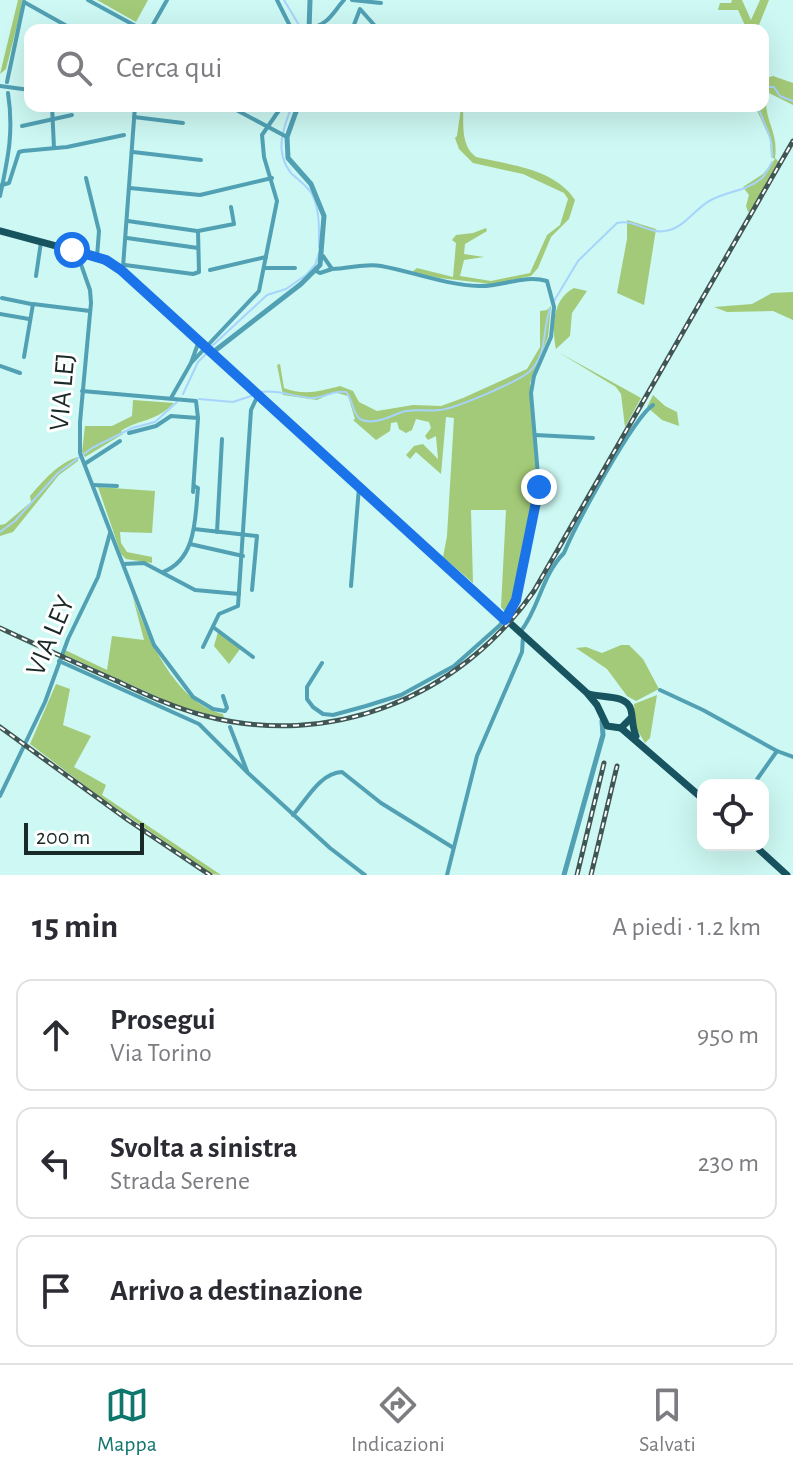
<!DOCTYPE html>
<html lang="it">
<head>
<meta charset="utf-8">
<style>
  body { margin:0; font-family:"Alegreya Sans",sans-serif; background:#f7f7f7; color:#2b2b33 }
  .controls { position:absolute; right:24px; bottom:24px; display:grid; overflow:hidden; border-radius:16px; box-shadow:0 8px 32px #0002 }
  .controls button { width:72px; height:72px; display:grid; place-items:center; padding:0; border:0; border-bottom:2px solid #e1e1e2; background:#fff; color:#2b2b33; font:40px sans-serif }
  .scale { position:absolute; left:24px; bottom:20px; width:120px; box-sizing:border-box; padding-left:8px; border:4px solid #192928; border-top:0; font-size:22px; line-height:28px; white-space:nowrap; color:#192928; -webkit-text-stroke:6px #fff; paint-order:stroke }
  .stop { position:absolute; width:24px; height:24px; margin:-18px; border:6px solid #1a73e8; border-radius:50%; background:#fff }
  .stop.end { background:#1a73e8; border-color:#fff; box-shadow:0 2px 8px #0008 }
  .list { margin:0; padding:0; list-style:none }
  h2 { display:flex; justify-content:space-between; align-items:center; height:104px; margin:0; padding:0 32px; font-size:34px }
  h2 small { font-size:26px; font-weight:400; color:#7c7c81 }
  .list li { display:grid; grid-template-columns:52px 1fr auto; gap:24px; align-items:center; box-sizing:border-box; height:112px; margin:0 16px 16px; padding:0 16px; border:2px solid #e1e1e2; border-radius:16px }
  .list b { display:block; font-size:30px; white-space:nowrap }
  .list p { margin:0; font-size:26px; white-space:nowrap; color:#7c7c81 }
  .list em { font-size:26px; font-style:normal; color:#7c7c81 }
  .icon { flex:none; width:44px; height:44px; fill:none; stroke:currentColor; stroke-width:2; stroke-linecap:round; stroke-linejoin:round }
  .map { position:relative; flex:none; width:793px; height:875px; overflow:hidden }
  .search { position:absolute; background:#fff; box-shadow:0 8px 32px #0002; left:24px; right:24px; top:24px; height:88px; display:flex; align-items:center; gap:20px; box-sizing:border-box; padding:0 28px; border-radius:16px; color:#7c7c81; font-size:30px }
  .sheet { height:488px; background:#fff }
  nav { display:flex; justify-content:space-around; align-items:center; box-sizing:border-box; height:112px; border-top:2px solid #e1e1e2; background:#fff; font-size:22px; color:#7c7c81 }
  nav a { display:grid; justify-items:center; gap:4px }
  nav .on { color:#0f766e }
  .map>svg:first-child { display:block }
  .green { fill:#a3ca78 }
  .lines { fill:none; stroke-linecap:round; stroke-linejoin:round }
  .stream { stroke:#a7d4fc; stroke-width:2 }
  .minor { stroke:#51a0b4; stroke-width:4 }
  .tertiary { stroke:#51a0b4; stroke-width:5 }
  .primary { stroke:#185360; stroke-width:7 }
  .rail-casing { stroke:#405654; stroke-width:5 }
  .rail { stroke:#fff; stroke-width:2; stroke-dasharray:6; stroke-linecap:butt }
  .route { stroke:#1a73e8; stroke-width:10 }
  .labels { text-anchor:middle; dominant-baseline:central; stroke-width:6; stroke-linejoin:round; paint-order:stroke }
  .street-label { font-size:28px; fill:#192928; stroke:#fff }
</style>
</head>
<body>
<div class="map">
<svg width="793" height="875" viewBox="0 0 793 875">
  <rect width="100%" height="100%" fill="#cdf8f3"/>
  <g class="green">
    <path d="M18,0H22L21,10L6,69L0,74Z"/>
    <path d="M97,0H148L136,22Z"/>
    <path d="M732,0H742L751,20L760,0H769L757,30H747L738,10H718L720,3H731Z"/>
    <path d="M773,76L793,83V105L767,92C762,121 779,129 775,158L779,162L750,211L748,212L746,206L749,195L743,187L763,174L775,159L771,157L770,139L755,106H763V79Z"/>
    <path d="M458,106H463C464,124 460,145 476,157C510,165 555,169 575,200L569,219L551,237L538,268L531,276L492,284L439,278L412,272L417,268L453,277L456,243L452,240L456,235L473,233L486,228L487,231L465,244L464,254L484,257L464,260L460,276L491,281L530,273L547,235L560,225L568,199L564,193L523,174L473,163L459,149L455,138L457,136L461,108Z"/>
    <path d="M627,220L656,229L644,305L617,293L627,239Z"/>
    <path d="M574,288L587,291L572,313L570,336L556,349C552,328 552,299 574,288Z"/>
    <path d="M793,292V320L773,311L727,312L714,307L752,304L772,293Z"/>
    <path d="M551,306L548,337L530,383L538,489L515,599L505,612L501,607L506,510H471L473,583L443,557L447,536L454,418L446,417L441,474L416,452L410,459L406,455L414,446L423,444L438,459L436,436L428,440L425,436L431,428L429,422L416,419L412,430L406,433L399,429L397,422L391,423L390,431L376,440L353,420L355,419L348,396L334,392L317,400L283,395L277,365L280,364L284,388C305,396 320,391 340,386L353,391L359,402L377,411L413,405L441,406L463,398L527,369L540,347V311L547,310Z"/>
    <path d="M558,352L641,398L625,427L621,394L616,387Z"/>
    <path d="M653,395L665,406L677,412L679,426L662,420L647,407Z"/>
    <path d="M133,400L174,403C154,423 141,418 121,431L123,434L85,457L82,452L85,426H112L132,416Z"/>
    <path d="M78,457V461L59,475L13,532L0,536V525L5,524L31,502L30,496C43,481 58,463 78,457Z"/>
    <path d="M98,487L155,491L152,533L120,532L121,543L127,552L152,557V563L126,559L121,554Z"/>
    <path d="M132,594C147,636 175,703 223,714L224,718L178,706L63,654L65,650L107,670L112,636L144,640Z"/>
    <path d="M218,632L240,649L229,664L214,646Z"/>
    <path d="M621,645H629L643,659L659,689L636,701L627,696L607,669L576,648L586,647L602,653Z"/>
    <path d="M56,684L70,689L63,725L91,736L74,767L106,785L102,795L221,875L212,874L100,797L30,744Z"/>
    <path d="M657,695L650,738L645,743L635,726L634,704Z"/>
  </g>
  <g class="lines">
    <g class="stream">
      <path d="M284,0L302,30"/>
      <path d="M763,92L767,87H774L780,96L793,101"/>
      <path d="M292,106C283,128 274,152 291,173C298,180 309,187 313,196C320,212 319,230 319,247"/>
      <path d="M758,106C764,127 773,134 772,157"/>
      <path d="M554,301L578,261L617,223C635,219 648,234 665,231C684,229 695,208 711,200C728,191 747,191 762,178C767,173 769,167 772,162"/>
      <path d="M212,346L267,295L286,289L306,275L315,265L319,253"/>
      <path d="M262,392C279,389 296,398 314,398C326,397 333,390 346,392C353,399 352,413 360,419C373,426 391,416 402,412C414,408 426,412 439,410C455,409 517,382 529,372C548,355 542,330 550,309"/>
      <path d="M183,394L198,362L207,353"/>
      <path d="M199,399L233,402L251,396"/>
      <path d="M0,532L15,521L58,473L92,448L132,428L155,422L177,402"/>
    </g>
    <g class="minor">
      <path d="M88,0L143,30"/>
      <path d="M277,0L292,30"/>
      <path d="M352,0L381,3"/>
      <path d="M24,2L74,30"/>
      <path d="M309,28C329,25 333,12 344,0"/>
      <path d="M150,30L167,0"/>
      <path d="M352,30L360,9L376,27"/>
      <path d="M7,82L24,2"/>
      <path d="M0,86L30,90"/>
      <path d="M52,106L54,148"/>
      <path d="M229,106L287,137"/>
      <path d="M134,117L183,123"/>
      <path d="M22,126L72,115"/>
      <path d="M133,152L201,160"/>
      <path d="M86,178L99,231L97,257"/>
      <path d="M2,185L9,183L19,152L23,151L67,147L124,135"/>
      <path d="M130,188L200,195L272,178"/>
      <path d="M0,196C8,158 14,132 8,93"/>
      <path d="M128,221L197,231"/>
      <path d="M127,238L198,248"/>
      <path d="M77,253L90,290L91,303L80,422V453L154,645L193,697L213,709L225,711L227,708L223,696"/>
      <path d="M125,265L193,274L199,272L198,231L234,224L231,207"/>
      <path d="M123,267L135,106"/>
      <path d="M265,268H295"/>
      <path d="M210,270L266,257"/>
      <path d="M316,271L320,273L332,269"/>
      <path d="M36,276L41,242"/>
      <path d="M2,298L31,304"/>
      <path d="M0,314L29,319"/>
      <path d="M24,357L33,304L90,311"/>
      <path d="M191,363L259,291L277,201L264,157L262,135L282,106"/>
      <path d="M0,366L20,373"/>
      <path d="M82,391L196,401L198,418L193,492"/>
      <path d="M171,398L191,363L199,341"/>
      <path d="M129,433L156,426L171,416L198,418"/>
      <path d="M535,435L593,438"/>
      <path d="M86,463L120,441"/>
      <path d="M93,485L117,486"/>
      <path d="M194,529L257,536L252,590"/>
      <path d="M217,532L222,439"/>
      <path d="M190,544L243,556"/>
      <path d="M124,564L144,563L195,590L239,594"/>
      <path d="M163,572C197,559 195,517 198,488L194,486"/>
      <path d="M351,586L359,487"/>
      <path d="M213,627L253,657"/>
      <path d="M521,631C539,608 542,575 564,553C575,526 633,418 653,405"/>
      <path d="M203,647L219,614L238,606L251,410L258,395"/>
      <path d="M59,661L199,724L248,773L330,848L365,875"/>
      <path d="M322,663L307,687V699L313,707L323,714L333,715L366,706L401,695L454,666L499,626L514,608L539,487L531,393L534,376L551,337L554,307L547,281C524,274 502,287 479,286C446,285 414,272 381,266C365,263 348,269 332,269L323,256"/>
      <path d="M660,690L703,710L777,751"/>
      <path d="M230,727L247,771"/>
      <path d="M753,785L777,751L793,757"/>
      <path d="M0,796L45,702L68,639L98,577L110,533"/>
      <path d="M293,815C307,799 320,773 342,772L381,803L452,847"/>
      <path d="M447,875L477,756L522,652L523,637"/>
    </g>
    <g class="tertiary">
      <path d="M309,30L310,0"/>
      <path d="M212,353L301,284L320,265L324,216L311,184L288,158L287,137L298,106"/>
      <path d="M564,875L603,735L602,721"/>
    </g>
    <g class="primary">
      <path d="M0,231L97,257L121,270L587,693L597,705L607,726L621,728L631,718"/>
      <path d="M589,694C602,698 627,694 631,710C633,719 632,727 636,736"/>
      <path d="M621,728L703,799"/>
      <path d="M754,845L787,875"/>
    </g>
    <g class="rail-casing">
      <g id="rail">
        <path d="M0,628C39,646 78,664 117,681C145,694 172,707 202,715C329,750 459,698 534,591L793,141"/>
        <path d="M0,727L128,820L210,875"/>
        <path d="M577,875L604,763"/>
        <path d="M591,875L617,766"/>
      </g>
    </g>
    <use href="#rail" class="rail"/>
  </g>
  <g class="lines">
    <path class="route" d="M72,250L106,260L121,270L505,620L516,600L539,487"/>
  </g>
  <g class="labels">
    <g class="street-label">
      <text transform="translate(63 392) rotate(-85)">VIA LEJ</text>
      <text transform="translate(51 636) rotate(-67)">VIA LEY</text>
    </g>
  </g>
</svg>
<div class="controls">
<button><svg class="icon" aria-label="locate" viewBox="0 0 24 24"><circle cx="12" cy="12" r="6"/><path d="M12 2v4M12 18v4M2 12h4M18 12h4"/></svg></button>
</div>
<div class="scale">200 m</div>
<div class="stop" style="left:72px;top:250px"></div>
<div class="stop end" style="left:539px;top:487px"></div>
<div class="search"><svg class="icon" aria-label="search" viewBox="0 0 24 24"><circle cx="10" cy="10" r="6"/><path d="M15 15l6 6"/></svg>Cerca qui</div>
</div>
<section class="sheet">
<h2>15 min<small>A piedi · 1.2 km</small></h2>
<ul class="list">
<li><svg class="icon" aria-label="ahead" viewBox="0 0 24 24"><path d="M12 20V5M6 11l6-6 6 6"/></svg><div><b>Prosegui</b><p>Via Torino</p></div><em>950 m</em></li>
<li><svg class="icon" aria-label="left" viewBox="0 0 24 24"><path d="M17 20v-9H6M10 6l-5 5 5 5"/></svg><div><b>Svolta a sinistra</b><p>Strada Serene</p></div><em>230 m</em></li>
<li><svg class="icon" aria-label="arrive" viewBox="0 0 24 24"><path d="M6 21V4h12l-3 4 3 4H6"/></svg><div><b>Arrivo a destinazione</b></div></li>
</ul>
</section>
<nav>
<a class="on"><svg class="icon" aria-label="map" viewBox="0 0 24 24"><path d="M3 6l6-2 6 2 6-2v14l-6 2-6-2-6 2zM9 4v14M15 6v14"/></svg>Mappa</a>
<a><svg class="icon" aria-label="directions" viewBox="0 0 24 24"><path d="M12 3l9 9-9 9-9-9zM9 14v-3h6M13 9l2 2-2 2"/></svg>Indicazioni</a>
<a><svg class="icon" aria-label="saved" viewBox="0 0 24 24"><path d="M7 4h10v16l-5-4-5 4z"/></svg>Salvati</a>
</nav>
</body>
</html>
